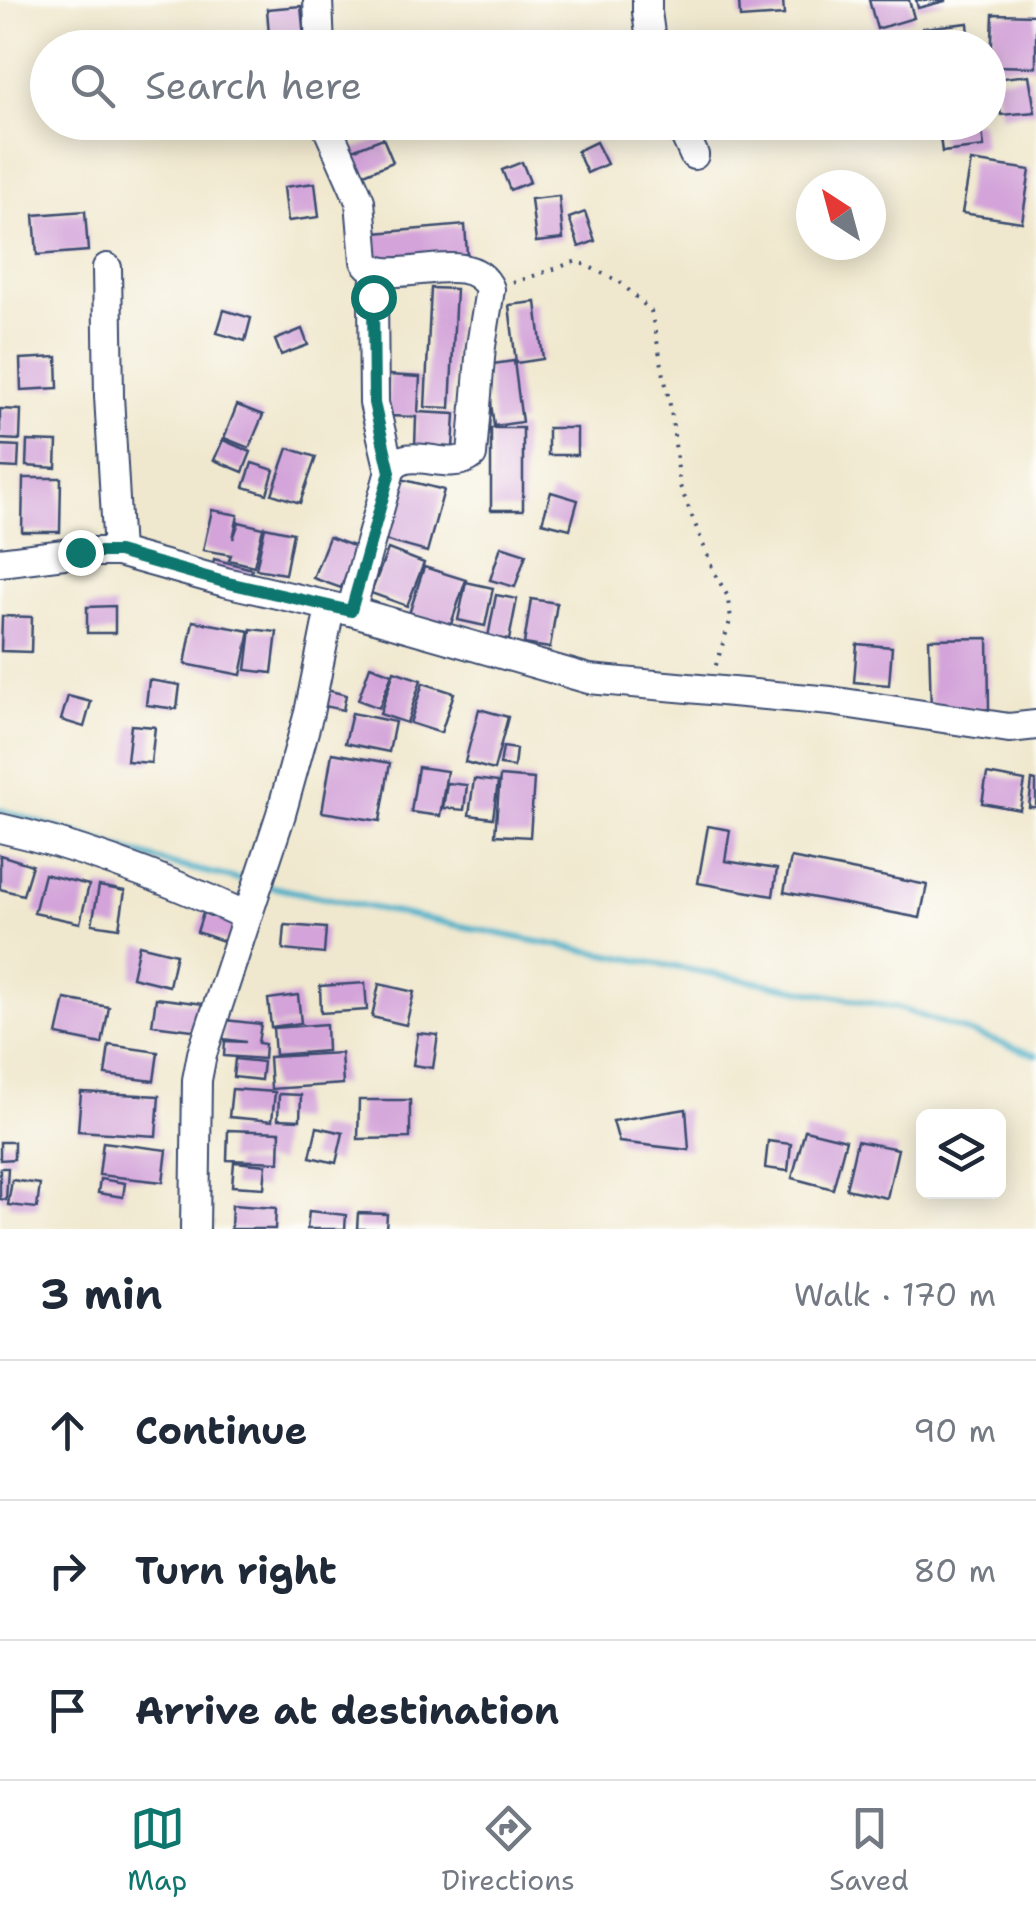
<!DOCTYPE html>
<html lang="en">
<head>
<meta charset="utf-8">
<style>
  body { margin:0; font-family:"Shantell Sans",sans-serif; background:#f6f6f7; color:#1f2937 }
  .controls { position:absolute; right:30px; bottom:30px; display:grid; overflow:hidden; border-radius:15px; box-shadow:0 5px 25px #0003 }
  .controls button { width:90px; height:90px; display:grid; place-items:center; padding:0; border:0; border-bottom:2px solid #e0e1e3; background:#fff; color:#1f2937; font:50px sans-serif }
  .compass { position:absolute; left:796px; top:170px; width:90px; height:90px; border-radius:50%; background:#fff; box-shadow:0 5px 25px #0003; rotate:324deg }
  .stop { position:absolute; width:30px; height:30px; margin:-22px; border:8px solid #0f766e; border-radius:50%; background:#fff }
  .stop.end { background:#0f766e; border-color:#fff; box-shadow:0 2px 10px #0008 }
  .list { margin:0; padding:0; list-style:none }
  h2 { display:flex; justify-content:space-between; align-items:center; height:130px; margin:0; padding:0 40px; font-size:42px }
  h2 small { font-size:32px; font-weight:400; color:#747a83 }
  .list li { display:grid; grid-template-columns:65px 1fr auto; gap:30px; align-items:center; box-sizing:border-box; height:140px; padding:0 40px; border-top:2px solid #e0e1e3 }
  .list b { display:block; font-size:38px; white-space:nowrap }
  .list em { font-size:32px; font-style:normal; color:#747a83 }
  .icon { flex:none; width:55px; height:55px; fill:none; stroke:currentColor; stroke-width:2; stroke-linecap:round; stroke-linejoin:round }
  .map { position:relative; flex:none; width:1036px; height:1229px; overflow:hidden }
  .search { position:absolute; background:#fff; box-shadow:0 5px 25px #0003; left:30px; right:30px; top:30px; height:110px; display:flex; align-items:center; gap:25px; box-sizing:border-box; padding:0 35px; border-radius:55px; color:#747a83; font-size:38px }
  .sheet { height:550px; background:#fff }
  nav { display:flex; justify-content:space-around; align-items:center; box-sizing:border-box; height:140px; border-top:2px solid #e0e1e3; background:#fff; font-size:28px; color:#747a83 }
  nav a { display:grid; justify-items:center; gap:5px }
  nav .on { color:#0f766e }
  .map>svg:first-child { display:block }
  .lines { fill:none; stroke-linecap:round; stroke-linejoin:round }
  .stream { stroke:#47aec7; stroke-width:6 }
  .building { fill:#d3a3d9 }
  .minor-casing { stroke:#3b4b6f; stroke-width:32 }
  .path { stroke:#3b4b6f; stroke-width:4; stroke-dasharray:2.5 8; stroke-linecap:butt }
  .minor { stroke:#fff; stroke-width:28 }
  .route { stroke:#0f766e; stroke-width:12 }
</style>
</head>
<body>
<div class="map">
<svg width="1036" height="1229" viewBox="0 0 1036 1229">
  <rect width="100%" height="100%" fill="#fdfcf7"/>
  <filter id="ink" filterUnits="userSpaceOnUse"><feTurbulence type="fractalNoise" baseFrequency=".01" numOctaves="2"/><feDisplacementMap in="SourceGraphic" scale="20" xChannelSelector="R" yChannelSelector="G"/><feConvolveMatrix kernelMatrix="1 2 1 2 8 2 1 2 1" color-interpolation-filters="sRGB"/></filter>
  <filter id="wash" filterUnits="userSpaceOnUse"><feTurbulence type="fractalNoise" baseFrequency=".0048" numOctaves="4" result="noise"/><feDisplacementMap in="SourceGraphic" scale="40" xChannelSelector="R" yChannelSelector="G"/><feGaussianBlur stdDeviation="2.25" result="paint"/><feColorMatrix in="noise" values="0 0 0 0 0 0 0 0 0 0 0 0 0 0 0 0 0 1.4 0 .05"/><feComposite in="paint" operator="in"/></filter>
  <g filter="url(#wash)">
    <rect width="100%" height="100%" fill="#f0e8ce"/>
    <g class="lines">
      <g class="stream">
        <path d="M0,810L171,864L250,882"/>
        <path d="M267,886L534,941L898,1008L1036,1055"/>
      </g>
    </g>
    <g id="blocks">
      <g class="building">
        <path d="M739,0H783L784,15L740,18Z"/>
        <path d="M869,0H909L914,18L877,29Z"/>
        <path d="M916,0H945V1L918,8Z"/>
        <path d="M301,6L305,48H270L267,9Z"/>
        <path d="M993,14L1036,15V67L991,66Z"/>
        <path d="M968,23L970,48H925L923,28Z"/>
        <path d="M1029,75L1035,112L1001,115L993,79Z"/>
        <path d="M336,122H372L373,128L338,135Z"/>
        <path d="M938,122H981L984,147L942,152Z"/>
        <path d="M383,138L393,162L357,177L347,152Z"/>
        <path d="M596,142L607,164L587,173L577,151Z"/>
        <path d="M971,161L1030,170L1022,222L962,213Z"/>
        <path d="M522,162L530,182L510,190L502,170Z"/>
        <path d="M315,183L319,217L288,221L284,187Z"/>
        <path d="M559,196L563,239L536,242L531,199Z"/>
        <path d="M85,211L88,251L37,255L34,215Z"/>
        <path d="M585,212L595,241L579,247L569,218Z"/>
        <path d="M465,225L467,254L367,264L364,234Z"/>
        <path d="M431,288L456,289L450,408L425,407Z"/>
        <path d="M536,302L543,359L516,363L509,305Z"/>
        <path d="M224,310L251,318L245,341L217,333Z"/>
        <path d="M302,329L308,345L281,355L275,340Z"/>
        <path d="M57,357L58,388L21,390L20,359Z"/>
        <path d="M514,361L522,422L494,426L486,365Z"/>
        <path d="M389,375L420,377L418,412L455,414L453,449L415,447L416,417L388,416Z"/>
        <path d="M237,405L263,415L249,448L224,438Z"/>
        <path d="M0,409L21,410L20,440L0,439Z"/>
        <rect x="491" y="428" width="32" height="82"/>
        <rect x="548" y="428" width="29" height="27"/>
        <path d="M223,440L251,452L243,472L214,460Z"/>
        <path d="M27,441L57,442L56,468L26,466Z"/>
        <path d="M0,445L19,446L18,468L0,467Z"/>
        <path d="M288,448L316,457L300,503L272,494Z"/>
        <path d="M252,463L274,470L267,494L244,487Z"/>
        <path d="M23,478H61L60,532H22Z"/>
        <path d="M397,478L444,490L427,552L380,539Z"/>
        <path d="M551,492L578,500L570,529L542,522Z"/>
        <path d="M212,510L238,515L233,539L239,522L263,528L254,566L229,560L231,555L203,550Z"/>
        <path d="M265,527L293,533L285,574L256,569Z"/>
        <path d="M329,537L356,547L341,588L313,578Z"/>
        <path d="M501,546L526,554L515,587L490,580Z"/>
        <path d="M388,549L424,563L407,606L371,593Z"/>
        <path d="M214,559L252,569L248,585L210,575Z"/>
        <path d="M424,567L466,580L450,627L409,614Z"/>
        <path d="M466,582L493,588L485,626L458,620Z"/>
        <path d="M496,595L517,599L509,640L488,637Z"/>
        <path d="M531,599L557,603L550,648L524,644Z"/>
        <path d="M115,606V633H87V607Z"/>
        <path d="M2,616L32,617L31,652L1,651Z"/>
        <path d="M193,621L250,631L241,675L185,664Z"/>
        <path d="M251,629L277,632L272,673L246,670Z"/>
        <path d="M988,638L989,709L931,710L929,639Z"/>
        <path d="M857,644L892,647L889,685L854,682Z"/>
        <path d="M370,666L392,674L379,708L358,700Z"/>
        <path d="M394,671L421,680L407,723L380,714Z"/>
        <path d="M149,680L180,685L177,709L146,705Z"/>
        <path d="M423,683L454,693L441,733L410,723Z"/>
        <path d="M319,688L346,695L343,710L315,704Z"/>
        <path d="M68,696L91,702L84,727L61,720Z"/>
        <path d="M479,709L508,717L494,770L465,762Z"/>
        <path d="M352,713L395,722L389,752L345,743Z"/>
        <path d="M131,725L155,727L151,763L127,761Z"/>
        <path d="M503,747L516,749L514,767L500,765Z"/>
        <path d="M332,753L390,763L380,821L322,812Z"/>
        <path d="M418,767L447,771L440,816L411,812Z"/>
        <path d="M987,774L1025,781L1020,810L982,803Z"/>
        <path d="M500,776L534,779L530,837L495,835Z"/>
        <path d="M474,779L498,782L493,818L469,815Z"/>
        <path d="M1032,780L1036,781V807H1029Z"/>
        <path d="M447,783L467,785L464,810L443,808Z"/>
        <path d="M708,826L730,830L725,861L777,869L773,896L698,883Z"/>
        <path d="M0,855L32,865L23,895L0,889Z"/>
        <path d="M791,858L927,885L920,918L784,892Z"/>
        <path d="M44,874L89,885L80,923L34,913Z"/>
        <path d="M99,886L125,891L119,928L92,924Z"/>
        <path d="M203,913L236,924L229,943L197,932Z"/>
        <path d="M285,925L326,928L324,954L283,950Z"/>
        <path d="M139,945L176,954L169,986L132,977Z"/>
        <path d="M365,983L367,1010L321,1013L320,986Z"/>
        <path d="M379,984L414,992L406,1025L372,1017Z"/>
        <path d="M298,995L301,1023L271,1027L268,999Z"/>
        <path d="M156,998L204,1004L201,1031L152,1025Z"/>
        <path d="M65,999L109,1007L102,1044L57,1035Z"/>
        <path d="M225,1020L261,1024L258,1043L265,1044L264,1059L224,1056L225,1041L246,1042L223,1039Z"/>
        <path d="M326,1024L327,1051L275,1055L273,1028Z"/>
        <path d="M418,1033L438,1035L433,1068L413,1065Z"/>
        <path d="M109,1045L158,1052L154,1081L105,1075Z"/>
        <path d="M341,1053L343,1084L271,1089L269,1057Z"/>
        <path d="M235,1059L263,1062L261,1080L233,1077Z"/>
        <path d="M232,1089L275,1092L272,1121L229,1117Z"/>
        <path d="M81,1092L159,1096L156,1136L78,1131Z"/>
        <path d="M279,1094L301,1095L300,1120L278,1119Z"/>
        <path d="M359,1100H410V1138L358,1139Z"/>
        <path d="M686,1109L689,1150L619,1142L613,1121Z"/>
        <path d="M317,1127L343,1133L336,1163L310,1157Z"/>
        <path d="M228,1130L280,1132L279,1162L227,1160Z"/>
        <path d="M805,1130L846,1140L833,1189L792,1178Z"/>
        <path d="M768,1141L791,1144L788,1171L765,1168Z"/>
        <path d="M857,1141L898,1149L887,1198L846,1189Z"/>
        <path d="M0,1142H14V1159L0,1160Z"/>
        <path d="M103,1142L167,1150L163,1182L99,1175Z"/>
        <path d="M234,1162L266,1165L264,1188L232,1186Z"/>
        <path d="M0,1168H8L6,1200L0,1199Z"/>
        <path d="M100,1179L125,1183L123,1197L98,1193Z"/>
        <path d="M12,1180L40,1184L37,1208L8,1205Z"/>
        <path d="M232,1205L276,1208L275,1229H231Z"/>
        <path d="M309,1211L346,1215L345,1229H307Z"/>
        <path d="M358,1213L387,1214L386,1229H357Z"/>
      </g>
    </g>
  </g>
  <g filter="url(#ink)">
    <use href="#blocks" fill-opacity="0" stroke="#3b4b6f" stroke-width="2.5"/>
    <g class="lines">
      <g class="minor-casing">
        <g id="minor">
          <path d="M318,0L320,48"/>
          <path d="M647,0V12L652,48"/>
          <path d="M325,122L360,201L365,261C384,293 470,242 490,289L481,346L472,455C449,474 406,442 390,471L351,611"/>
          <path d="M679,122L694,155"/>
          <path d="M107,268L109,396L118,552"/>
          <path d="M376,271L373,297L374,403L390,471"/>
          <path d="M0,562L80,552H118L225,582L351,611L589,679L831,701L1009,728L1036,725"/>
          <path d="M0,828C85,847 168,880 247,916"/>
          <path d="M195,1229L197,1080L202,1054L281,814L309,713L330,608"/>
        </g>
      </g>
      <path class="path" d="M513,283L577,261L620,282L651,311L671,410L680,486L714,572L727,595L731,618L715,668"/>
      <use href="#minor" class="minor"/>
    </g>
  </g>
  <g class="lines" filter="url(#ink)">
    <path class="route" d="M80,552H118L224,582L351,611L390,472L374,403L373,297"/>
  </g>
</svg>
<div class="controls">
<button><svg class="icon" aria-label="layers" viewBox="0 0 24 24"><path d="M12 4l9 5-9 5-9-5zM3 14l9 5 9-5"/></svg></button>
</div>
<svg class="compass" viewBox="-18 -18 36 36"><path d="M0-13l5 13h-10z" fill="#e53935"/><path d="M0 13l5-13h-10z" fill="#747a83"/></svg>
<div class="stop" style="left:373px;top:297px"></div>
<div class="stop end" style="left:80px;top:552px"></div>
<div class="search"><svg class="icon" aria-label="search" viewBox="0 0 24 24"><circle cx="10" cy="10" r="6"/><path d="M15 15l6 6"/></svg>Search here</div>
</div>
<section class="sheet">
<h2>3 min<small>Walk · 170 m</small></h2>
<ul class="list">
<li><svg class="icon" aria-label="ahead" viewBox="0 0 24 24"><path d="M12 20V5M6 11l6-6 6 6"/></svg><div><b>Continue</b></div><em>90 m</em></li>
<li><svg class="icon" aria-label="right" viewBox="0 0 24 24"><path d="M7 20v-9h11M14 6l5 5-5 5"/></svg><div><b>Turn right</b></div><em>80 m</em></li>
<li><svg class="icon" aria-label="arrive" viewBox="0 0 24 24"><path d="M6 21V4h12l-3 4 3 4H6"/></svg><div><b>Arrive at destination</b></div></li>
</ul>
</section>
<nav>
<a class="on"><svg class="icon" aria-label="map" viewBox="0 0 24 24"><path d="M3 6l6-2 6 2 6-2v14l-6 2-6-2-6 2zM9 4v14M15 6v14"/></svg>Map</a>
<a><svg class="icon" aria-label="directions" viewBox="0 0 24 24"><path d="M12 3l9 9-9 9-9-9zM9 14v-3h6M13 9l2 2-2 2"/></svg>Directions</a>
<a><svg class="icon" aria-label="saved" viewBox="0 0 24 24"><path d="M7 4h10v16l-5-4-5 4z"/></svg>Saved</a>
</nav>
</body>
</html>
